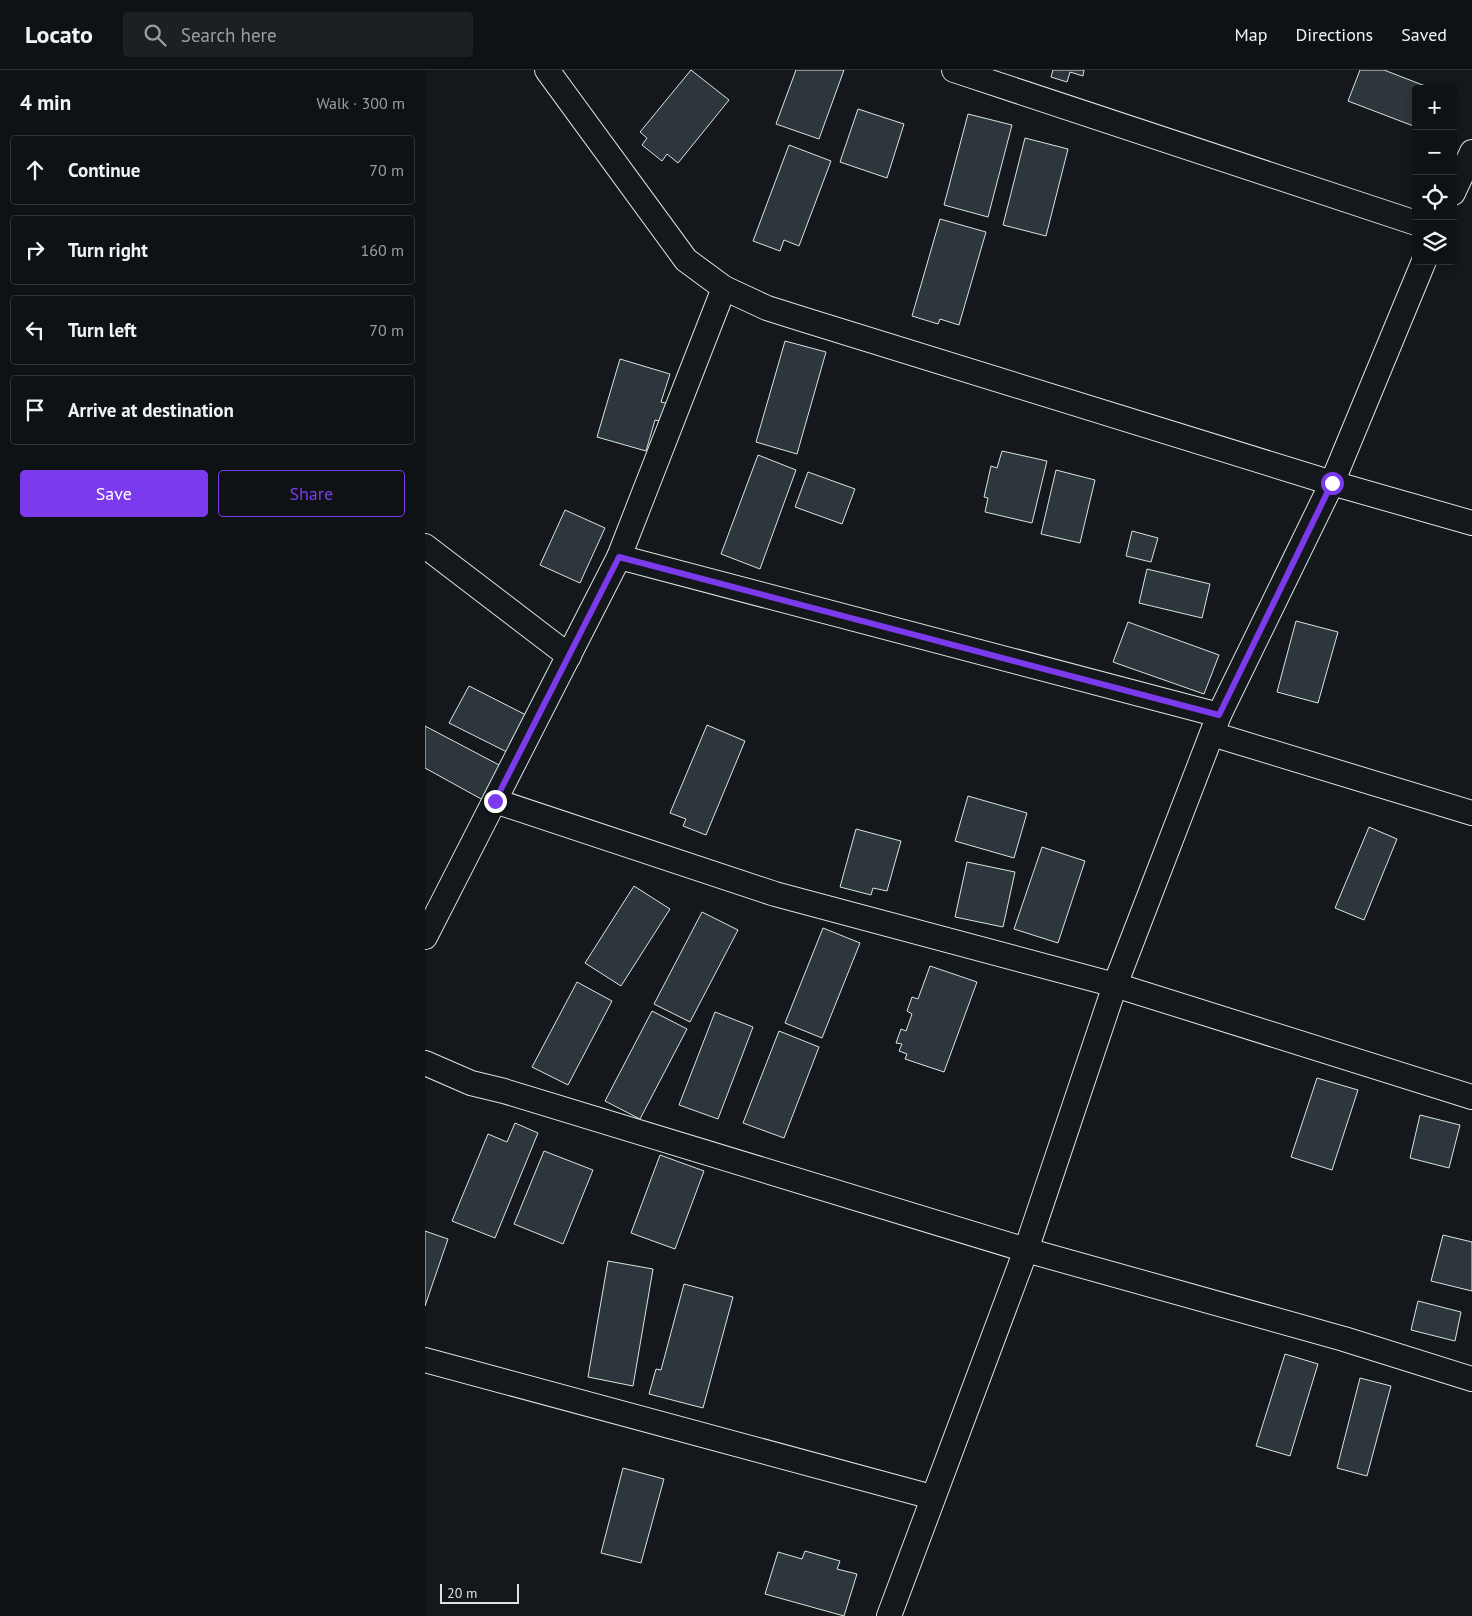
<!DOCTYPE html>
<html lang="en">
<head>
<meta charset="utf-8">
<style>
  body { margin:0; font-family:"PT Sans",sans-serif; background:#1d2022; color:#f1f3f6 }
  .controls { position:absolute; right:15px; top:15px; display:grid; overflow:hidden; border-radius:5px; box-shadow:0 2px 8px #0003 }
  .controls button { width:45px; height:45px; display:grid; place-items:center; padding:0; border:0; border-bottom:1px solid #2f3234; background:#0f1215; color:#f1f3f6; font:25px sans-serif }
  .scale { position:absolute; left:15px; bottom:12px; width:79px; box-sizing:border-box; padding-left:5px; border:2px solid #d8e6dc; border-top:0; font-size:14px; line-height:18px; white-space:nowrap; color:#d8e6dc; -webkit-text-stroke:4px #14181c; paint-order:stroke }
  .stop { position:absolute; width:15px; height:15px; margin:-11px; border:4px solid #7c3aed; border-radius:50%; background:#fff }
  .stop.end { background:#7c3aed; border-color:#fff; box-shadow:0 1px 5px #0008 }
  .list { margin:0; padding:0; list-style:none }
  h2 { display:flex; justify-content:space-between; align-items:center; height:65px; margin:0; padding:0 20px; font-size:21px }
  h2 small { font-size:16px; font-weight:400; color:#9b9ea0 }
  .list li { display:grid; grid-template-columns:32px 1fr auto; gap:15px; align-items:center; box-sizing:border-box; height:70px; margin:0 10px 10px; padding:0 10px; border:1px solid #2f3234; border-radius:5px }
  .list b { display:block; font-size:19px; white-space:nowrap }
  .list em { font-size:16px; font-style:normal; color:#9b9ea0 }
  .actions { display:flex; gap:10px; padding:15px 20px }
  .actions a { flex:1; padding:11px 0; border:1px solid #7c3aed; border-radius:5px; text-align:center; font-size:18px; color:#7c3aed }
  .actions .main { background:#7c3aed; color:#fff }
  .icon { flex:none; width:28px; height:28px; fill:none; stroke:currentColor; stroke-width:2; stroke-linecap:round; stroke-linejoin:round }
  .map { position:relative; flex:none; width:1047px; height:1546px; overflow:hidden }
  header { display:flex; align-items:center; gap:30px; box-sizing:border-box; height:70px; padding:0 25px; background:#0f1215; border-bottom:1px solid #2f3234 }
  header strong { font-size:24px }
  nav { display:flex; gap:28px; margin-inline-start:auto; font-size:18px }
  .search { width:350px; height:45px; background:#1d2022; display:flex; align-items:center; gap:12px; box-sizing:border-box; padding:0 18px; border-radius:5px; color:#9b9ea0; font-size:19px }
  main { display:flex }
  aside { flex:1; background:#0f1215 }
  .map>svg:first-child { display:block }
  .building { fill:#2c363c; stroke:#d8e6dc }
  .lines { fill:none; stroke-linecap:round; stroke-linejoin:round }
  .street-casing { stroke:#d8e6dc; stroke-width:26 }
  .street { stroke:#14181c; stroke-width:24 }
  .route { stroke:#7c3aed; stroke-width:6 }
</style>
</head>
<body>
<header>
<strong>Locato</strong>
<div class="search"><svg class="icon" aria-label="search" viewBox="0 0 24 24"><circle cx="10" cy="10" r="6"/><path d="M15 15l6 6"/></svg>Search here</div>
<nav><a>Map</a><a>Directions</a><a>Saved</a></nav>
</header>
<main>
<aside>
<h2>4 min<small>Walk · 300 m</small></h2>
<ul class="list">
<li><svg class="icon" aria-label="ahead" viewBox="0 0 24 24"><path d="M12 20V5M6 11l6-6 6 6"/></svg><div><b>Continue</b></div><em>70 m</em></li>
<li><svg class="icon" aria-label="right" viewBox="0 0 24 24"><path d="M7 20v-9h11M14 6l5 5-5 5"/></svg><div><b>Turn right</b></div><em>160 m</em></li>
<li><svg class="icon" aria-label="left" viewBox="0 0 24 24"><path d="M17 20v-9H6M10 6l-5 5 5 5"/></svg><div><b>Turn left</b></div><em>70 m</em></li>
<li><svg class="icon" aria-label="arrive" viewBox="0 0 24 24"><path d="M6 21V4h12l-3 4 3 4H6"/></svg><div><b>Arrive at destination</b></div></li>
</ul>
<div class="actions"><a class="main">Save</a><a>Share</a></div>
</aside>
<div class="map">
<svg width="1047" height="1546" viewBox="0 0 1047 1546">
  <rect width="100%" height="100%" fill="#14181c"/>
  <g class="building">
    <path d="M266,0L304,30L253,93L242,84L237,91L217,75L222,68L215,62Z"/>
    <path d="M371,0H419L394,69L351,54Z"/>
    <path d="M628,0H659L658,6L645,2L642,12L626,7Z"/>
    <path d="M935,0H959L1008,19H991V57L923,31Z"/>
    <path d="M433,39L479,54L462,108L415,92Z"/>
    <path d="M543,44L587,55L563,147L519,135Z"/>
    <path d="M600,68L643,79L621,166L578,155Z"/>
    <path d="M364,75L406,91L374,176L359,170L355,181L328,171Z"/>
    <path d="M515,149L561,162L534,255L515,249L513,254L487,246Z"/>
    <path d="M360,271L401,282L372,384L331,372Z"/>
    <path d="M195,289L245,304L236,332L245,334L239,352L230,350L221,381L172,367Z"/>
    <path d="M577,381L622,391L607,453L560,442L563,428L559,427L566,396L572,398Z"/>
    <path d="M333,385L371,400L335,499L296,484Z"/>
    <path d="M631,400L670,410L655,473L616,464Z"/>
    <path d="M383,402L430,419L417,454L370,437Z"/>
    <path d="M140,440L180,458L155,513L115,495Z"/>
    <path d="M707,461L733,468L726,492L701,486Z"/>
    <path d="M722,499L785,514L777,548L714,533Z"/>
    <path d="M871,551L913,562L893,633L852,622Z"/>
    <path d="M703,552L794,585L779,624L688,592Z"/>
    <path d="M44,616L101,645L82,682L24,653Z"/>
    <path d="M282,655L320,671L281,765L258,756L261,749L245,743Z"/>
    <path d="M0,656L76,696L58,730L0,698Z"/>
    <path d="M543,726L602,743L589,788L530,771Z"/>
    <path d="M944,757L972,769L939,850L910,838Z"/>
    <path d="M431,759L476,771L462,821L448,818L446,825L415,817Z"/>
    <path d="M617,777L660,791L633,873L589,859Z"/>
    <path d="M542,792L590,802L578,857L530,847Z"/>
    <path d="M209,816L245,839L196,916L160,893Z"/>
    <path d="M277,842L313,860L265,952L229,934Z"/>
    <path d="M398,858L435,873L397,968L360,953Z"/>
    <path d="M505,896L552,912L519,1002L480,989L482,984L474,981L477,974L471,973L476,959L481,961L487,944L482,941L487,927L493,929Z"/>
    <path d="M152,912L187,931L143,1015L107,997Z"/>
    <path d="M227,941L262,959L215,1049L180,1031Z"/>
    <path d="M290,942L328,957L293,1049L254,1035Z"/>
    <path d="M354,961L394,977L359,1068L318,1053Z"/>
    <path d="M892,1008L933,1020L907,1100L866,1087Z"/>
    <path d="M995,1045L1035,1055L1024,1098L985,1088Z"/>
    <path d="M90,1053L113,1063L70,1168L27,1151L63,1064L82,1072Z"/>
    <path d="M119,1081L168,1100L138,1174L89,1154Z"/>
    <path d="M235,1085L279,1101L250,1179L206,1163Z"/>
    <path d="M0,1161L23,1169L0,1236Z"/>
    <path d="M1018,1165L1047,1172V1221L1006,1211Z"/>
    <path d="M183,1191L228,1199L208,1316L163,1307Z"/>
    <path d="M259,1214L308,1227L278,1338L224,1324L231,1299L236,1300Z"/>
    <path d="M993,1231L1036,1242L1030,1271L986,1260Z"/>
    <path d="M860,1284L893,1294L865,1386L831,1376Z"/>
    <path d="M935,1308L966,1316L942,1406L912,1398Z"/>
    <path d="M198,1398L239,1409L216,1493L176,1483Z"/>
    <path d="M380,1481L415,1491L412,1499L432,1504L419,1546L340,1524L353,1482L377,1489Z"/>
  </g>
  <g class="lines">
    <g class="street-casing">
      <g id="street">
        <path d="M122,0L261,190L299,218L342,238L380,250L907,413L1047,453"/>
        <path d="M529,0L991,153"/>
        <path d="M1028,123L1047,82"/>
        <path d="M0,476L144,586"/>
        <path d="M194,487L794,645"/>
        <path d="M787,664L1047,743"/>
        <path d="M70,731L350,824L690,915L1047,1027"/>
        <path d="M0,867L194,487L299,218"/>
        <path d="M0,993L46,1013L79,1021L601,1180L919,1269L1047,1309"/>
        <path d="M0,1290L507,1427"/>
        <path d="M464,1546L601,1180L690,915L794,645L907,413L999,191"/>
      </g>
    </g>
    <use href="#street" class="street"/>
  </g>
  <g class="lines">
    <path class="route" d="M70,731L194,487L794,645L907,413"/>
  </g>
</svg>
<div class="controls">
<button>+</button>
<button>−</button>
<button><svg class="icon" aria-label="locate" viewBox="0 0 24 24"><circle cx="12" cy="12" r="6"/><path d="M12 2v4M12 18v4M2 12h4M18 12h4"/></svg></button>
<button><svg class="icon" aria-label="layers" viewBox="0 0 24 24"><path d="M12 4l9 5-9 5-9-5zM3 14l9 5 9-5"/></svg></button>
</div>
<div class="scale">20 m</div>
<div class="stop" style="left:907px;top:413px"></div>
<div class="stop end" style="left:70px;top:731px"></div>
</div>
</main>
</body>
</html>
